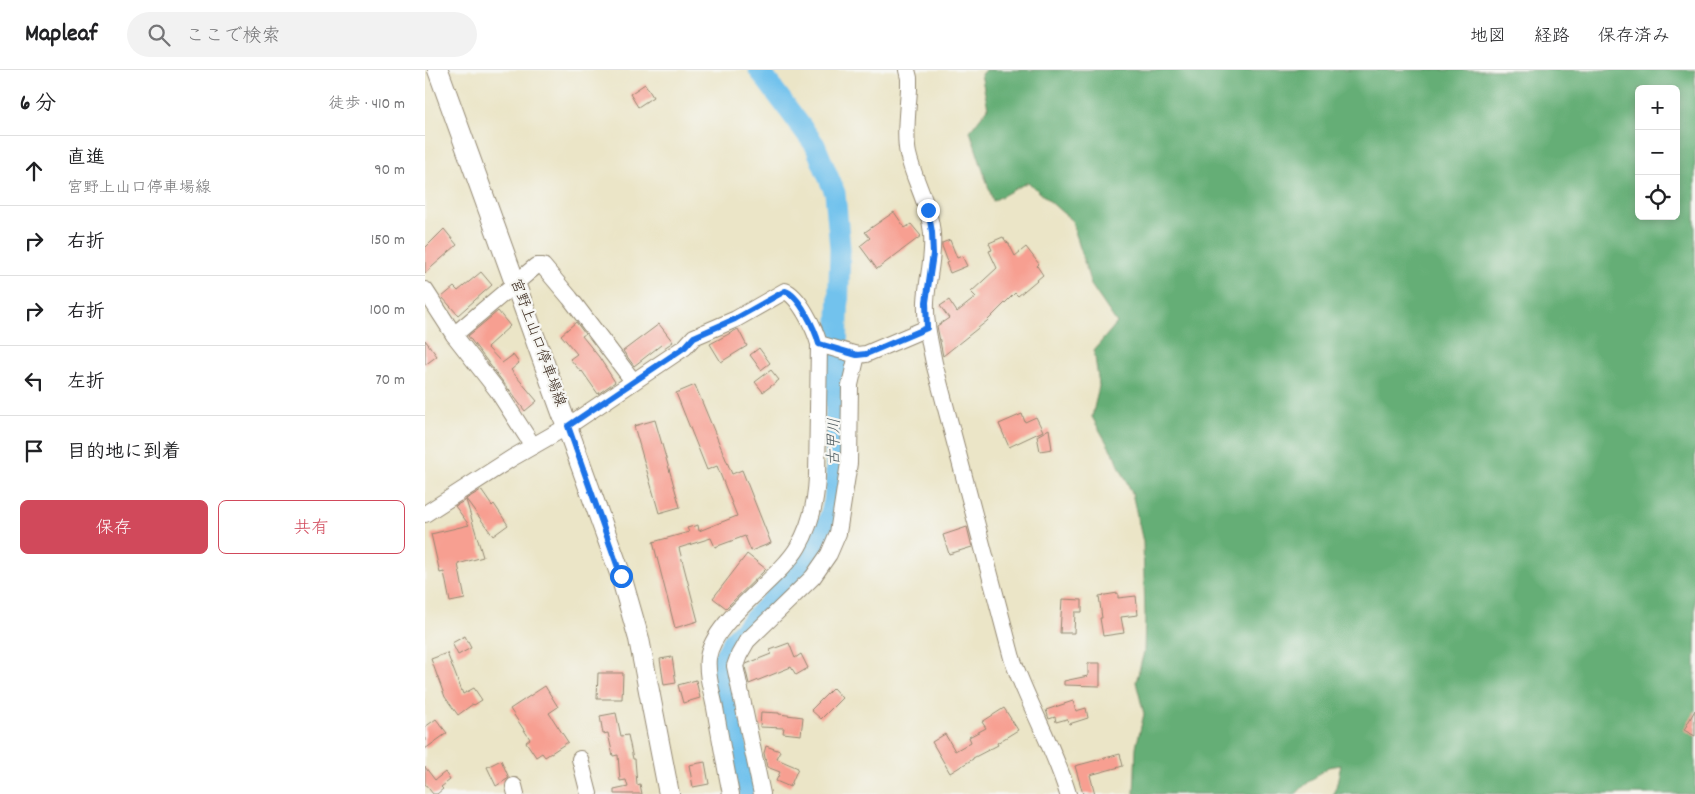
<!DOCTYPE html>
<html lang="ja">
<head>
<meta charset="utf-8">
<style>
  body { margin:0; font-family:Dekko,"Klee One",sans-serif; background:#f2f2f2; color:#202124 }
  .controls { position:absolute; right:15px; top:15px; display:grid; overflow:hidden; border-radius:8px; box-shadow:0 2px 8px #0003 }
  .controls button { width:45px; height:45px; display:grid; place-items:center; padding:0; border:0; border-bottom:1px solid #e0e0e0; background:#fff; color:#202124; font:25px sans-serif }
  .stop { position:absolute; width:15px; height:15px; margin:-11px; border:4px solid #1a73e8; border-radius:50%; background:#fff }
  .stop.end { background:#1a73e8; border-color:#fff; box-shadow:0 1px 5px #0008 }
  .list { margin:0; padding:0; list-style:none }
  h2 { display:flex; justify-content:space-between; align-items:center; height:65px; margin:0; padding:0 20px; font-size:21px }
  h2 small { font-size:16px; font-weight:400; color:#757577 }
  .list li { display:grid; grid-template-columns:32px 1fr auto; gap:15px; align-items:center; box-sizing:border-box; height:70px; padding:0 20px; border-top:1px solid #e0e0e0 }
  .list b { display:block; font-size:19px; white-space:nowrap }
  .list p { margin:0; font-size:16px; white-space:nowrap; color:#757577 }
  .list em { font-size:16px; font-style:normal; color:#757577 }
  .actions { display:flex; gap:10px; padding:15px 20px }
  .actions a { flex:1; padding:11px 0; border:1px solid #d1495b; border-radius:8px; text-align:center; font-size:18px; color:#d1495b }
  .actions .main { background:#d1495b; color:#fff }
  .icon { flex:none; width:28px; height:28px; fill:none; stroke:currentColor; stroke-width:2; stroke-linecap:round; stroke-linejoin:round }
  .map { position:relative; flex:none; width:1270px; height:724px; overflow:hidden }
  header { display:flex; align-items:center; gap:30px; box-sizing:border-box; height:70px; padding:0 25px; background:#fff; border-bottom:1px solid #e0e0e0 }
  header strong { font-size:24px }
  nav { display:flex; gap:28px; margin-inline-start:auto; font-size:18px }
  .search { width:350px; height:45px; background:#f2f2f2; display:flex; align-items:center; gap:12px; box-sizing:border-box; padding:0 18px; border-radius:28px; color:#757577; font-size:19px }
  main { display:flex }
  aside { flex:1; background:#fff }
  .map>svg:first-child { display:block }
  .forest { fill:#65ae76; stroke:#506c4a; fill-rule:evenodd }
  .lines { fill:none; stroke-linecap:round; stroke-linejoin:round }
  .river { stroke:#72c2ed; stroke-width:21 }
  .building { fill:#f79f91 }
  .minor-casing { stroke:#938872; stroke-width:18 }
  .major-casing { stroke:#938872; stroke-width:22 }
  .minor { stroke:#fff; stroke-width:16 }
  .major { stroke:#fff; stroke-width:20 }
  .route { stroke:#1a73e8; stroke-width:6 }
  .labels { text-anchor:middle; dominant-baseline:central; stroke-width:4.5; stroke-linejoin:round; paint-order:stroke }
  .street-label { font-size:15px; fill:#3b2a1e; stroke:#f6f6f2 }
  .water-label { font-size:16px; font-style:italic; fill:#4c585c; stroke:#f6f6f2 }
</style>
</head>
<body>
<header>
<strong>Mapleaf</strong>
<div class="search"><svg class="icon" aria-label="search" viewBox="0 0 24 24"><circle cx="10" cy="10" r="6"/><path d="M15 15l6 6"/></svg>ここで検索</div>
<nav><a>地図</a><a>経路</a><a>保存済み</a></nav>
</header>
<main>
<aside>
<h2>6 分<small>徒歩 · 410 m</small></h2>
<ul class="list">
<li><svg class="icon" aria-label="ahead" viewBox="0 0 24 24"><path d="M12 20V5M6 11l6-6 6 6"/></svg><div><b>直進</b><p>宮野上山口停車場線</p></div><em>90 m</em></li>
<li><svg class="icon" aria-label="right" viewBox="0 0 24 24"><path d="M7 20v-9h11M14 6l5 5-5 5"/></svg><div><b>右折</b></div><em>150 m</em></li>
<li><svg class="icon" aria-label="right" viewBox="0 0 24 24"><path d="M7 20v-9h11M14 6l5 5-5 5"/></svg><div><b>右折</b></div><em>100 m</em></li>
<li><svg class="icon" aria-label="left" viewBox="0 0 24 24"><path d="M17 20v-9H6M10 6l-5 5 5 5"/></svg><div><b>左折</b></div><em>70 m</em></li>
<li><svg class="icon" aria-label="arrive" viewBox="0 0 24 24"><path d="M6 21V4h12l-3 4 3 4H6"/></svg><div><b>目的地に到着</b></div></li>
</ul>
<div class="actions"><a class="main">保存</a><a>共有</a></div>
</aside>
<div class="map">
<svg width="1270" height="724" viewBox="0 0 1270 724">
  <rect width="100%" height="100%" fill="#f6f6f2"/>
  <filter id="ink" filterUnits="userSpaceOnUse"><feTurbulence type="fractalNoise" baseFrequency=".02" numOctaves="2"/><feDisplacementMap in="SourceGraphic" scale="10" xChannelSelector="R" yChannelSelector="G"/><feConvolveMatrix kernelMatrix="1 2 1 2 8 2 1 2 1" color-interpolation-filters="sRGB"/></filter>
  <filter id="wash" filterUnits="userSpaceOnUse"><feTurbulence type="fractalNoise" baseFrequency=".0096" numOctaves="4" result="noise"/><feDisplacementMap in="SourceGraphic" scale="20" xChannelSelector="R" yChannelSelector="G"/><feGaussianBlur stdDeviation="1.12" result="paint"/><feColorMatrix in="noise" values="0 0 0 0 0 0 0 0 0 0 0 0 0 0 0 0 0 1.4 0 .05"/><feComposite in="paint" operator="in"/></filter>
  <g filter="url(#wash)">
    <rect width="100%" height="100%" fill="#ebe5c7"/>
    <path class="forest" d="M560,0H1270V724H908L911,717L916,695L903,697L880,715L871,724H709L711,677L719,644L711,612L719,582L720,545L718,472L707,423L690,387L667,347L674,316L669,280L692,253L666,215L647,151L603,112L568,131L545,61L563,38L556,4ZM1214,19H1251V146H1214Z"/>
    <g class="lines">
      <path class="river" d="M325,724L296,616L297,590L309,570L386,489L403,452L409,432L411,405L410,358L415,178L410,123L390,75L334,0"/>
    </g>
    <g id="blocks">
      <g class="building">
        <path d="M220,14L228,27L213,37L205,24Z"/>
        <path d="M469,142L480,158L486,154L496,166L452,199L435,176L445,168L440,162Z"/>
        <path d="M19,159L32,175L0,203V178Z"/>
        <path d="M578,167L582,173L583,172L590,186L601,177L614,194L612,196L618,205L593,226L590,223L562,251L518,286L512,256L524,248L515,236L524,230L532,242L551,227L546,222L572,198L564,181L567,180L564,173Z"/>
        <path d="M525,170L532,188L537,186L542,196L525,203L521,193L523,192L517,176V173Z"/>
        <path d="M56,202L67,215L33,245L17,227L29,217L33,221Z"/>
        <path d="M73,241L85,256L62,277L77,293L88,285L94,293L86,300L112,331L100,341L43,266Z"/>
        <path d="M151,252L160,264L157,266L174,287L190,312L173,324L157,301L156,302L145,289L152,284L136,265Z"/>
        <path d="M234,254L248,272L239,278L236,275L209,296L198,281Z"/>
        <path d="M313,259L322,276L296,292L285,274Z"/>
        <path d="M0,270L12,286L0,295Z"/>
        <path d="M334,278L345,293L336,300L325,285Z"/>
        <path d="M346,300L354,310L338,322L330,312Z"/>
        <path d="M270,315L307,404L317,400L346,473L326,481L320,466L290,477L286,468L254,478L273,551L250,558L228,472L264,462L262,458L273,455L274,461L312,446L292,396L282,400L251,323Z"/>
        <path d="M597,344L600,352L611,347L618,361L584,377L574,354Z"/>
        <path d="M230,350L255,437L234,443L209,356Z"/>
        <path d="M624,359L627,379L615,381L612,366Z"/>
        <path d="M56,420L67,436L69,434L83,455L68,466L41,429Z"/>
        <path d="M41,430L58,487L33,494L40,529L25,532L19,502L15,503L6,464L44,455L30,436Z"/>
        <path d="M542,457L547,477L524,484L518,465Z"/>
        <path d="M322,484L341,499L301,538L288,528Z"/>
        <path d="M693,523V528L711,526L713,545L696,547L699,563L678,566L675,548H677L674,526Z"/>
        <path d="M637,529L657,530V542H650L649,563H635Z"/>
        <path d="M40,566L46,578L33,585L27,573Z"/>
        <path d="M364,573L370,588L376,584L383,598L371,605L366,597L324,614L320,597L321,594L346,584L345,580Z"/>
        <path d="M22,583L38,624L49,618L57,630L49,635L48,634L33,645L20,627L6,589Z"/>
        <path d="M247,587L251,613L239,615L235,589Z"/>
        <path d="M663,593H675V616L639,615V611L663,606Z"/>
        <path d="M173,603H198L197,629H172Z"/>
        <path d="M271,610L275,628L258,633L253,615Z"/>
        <path d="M120,616L133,637L124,643L143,672L120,687L117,683L111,687L101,672L105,669L85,639Z"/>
        <path d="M408,618L417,628L396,649L386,640Z"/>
        <path d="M648,631L651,641L661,638L663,648L644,654L642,649L631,652L630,647L624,649L621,640Z"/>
        <path d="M579,638L593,660L572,673L573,675L548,688V689L525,703L507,672L520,664L530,681L546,672L544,667L561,658L557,652Z"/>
        <path d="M1270,640V666L1259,660Z"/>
        <path d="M336,642L354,643V644L378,647L376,665L358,663L359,658L335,657Z"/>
        <path d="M191,643L196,666L203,665L208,689H210L212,715L215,714L217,724H189V720L203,717L201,710L195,711L193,685L188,686L183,663L178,664L175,646Z"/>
        <path d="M11,649L22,663L0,679V657Z"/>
        <path d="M341,676L355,681L352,689L373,698L365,717L351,711L355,702L342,697L339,683Z"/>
        <path d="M695,684L698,696L665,705L670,724H658L650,696Z"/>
        <path d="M76,690L84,708L71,716L62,697Z"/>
        <path d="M280,692L284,714L268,717L264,695Z"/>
        <path d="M0,697L10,710L20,702L25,710L16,717L18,719L12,724H8L0,714Z"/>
      </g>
    </g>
  </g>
  <g filter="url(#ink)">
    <use href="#blocks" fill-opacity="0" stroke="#938872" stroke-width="1"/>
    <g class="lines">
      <g class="minor-casing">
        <g id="minor">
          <path d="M482,0L484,8V19C483,38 479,65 483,84C489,111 505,136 507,164C509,189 502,209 501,232C500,253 505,273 509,293L587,588C603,634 629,677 643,724"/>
          <path d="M0,220L29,265L72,320L108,376"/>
          <path d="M29,265L111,196H118L145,228L208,311"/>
          <path d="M0,444L87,388L143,356L260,277L269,267L311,249L360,221C374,226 390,259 394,274L432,285L441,284L502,258"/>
          <path d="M155,689L164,724"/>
          <path d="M89,716L91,724"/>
          <path d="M306,724C300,695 295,666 290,638C287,622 281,604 283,588C288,550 353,511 373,477C386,455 391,431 392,407L394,274"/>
          <path d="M337,724L310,596L314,585L322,571L388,507L404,484L413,463L424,393L425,315L432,285"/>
        </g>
      </g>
      <g class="major-casing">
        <path id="major" d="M13,0L196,506L214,569L244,724"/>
      </g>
      <use href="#minor" class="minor"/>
      <use href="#major" class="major"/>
    </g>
  </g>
  <g class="lines" filter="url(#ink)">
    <path class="route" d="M196,506L143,356L260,277L269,267L310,249L360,221C374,225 390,259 394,274L432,285L441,284L502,258L501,232L508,184L507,162L503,140"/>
  </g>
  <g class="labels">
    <g class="street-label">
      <text transform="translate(112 273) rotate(70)">宮野上山口停車場線</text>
    </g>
    <g class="water-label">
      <text transform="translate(410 372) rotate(-89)">古甲川</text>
    </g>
  </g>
</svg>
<div class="controls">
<button>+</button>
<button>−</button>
<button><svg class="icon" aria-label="locate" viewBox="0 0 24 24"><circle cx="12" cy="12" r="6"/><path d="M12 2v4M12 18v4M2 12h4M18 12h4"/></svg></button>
</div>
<div class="stop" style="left:196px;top:506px"></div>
<div class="stop end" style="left:503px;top:140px"></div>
</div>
</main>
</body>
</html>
